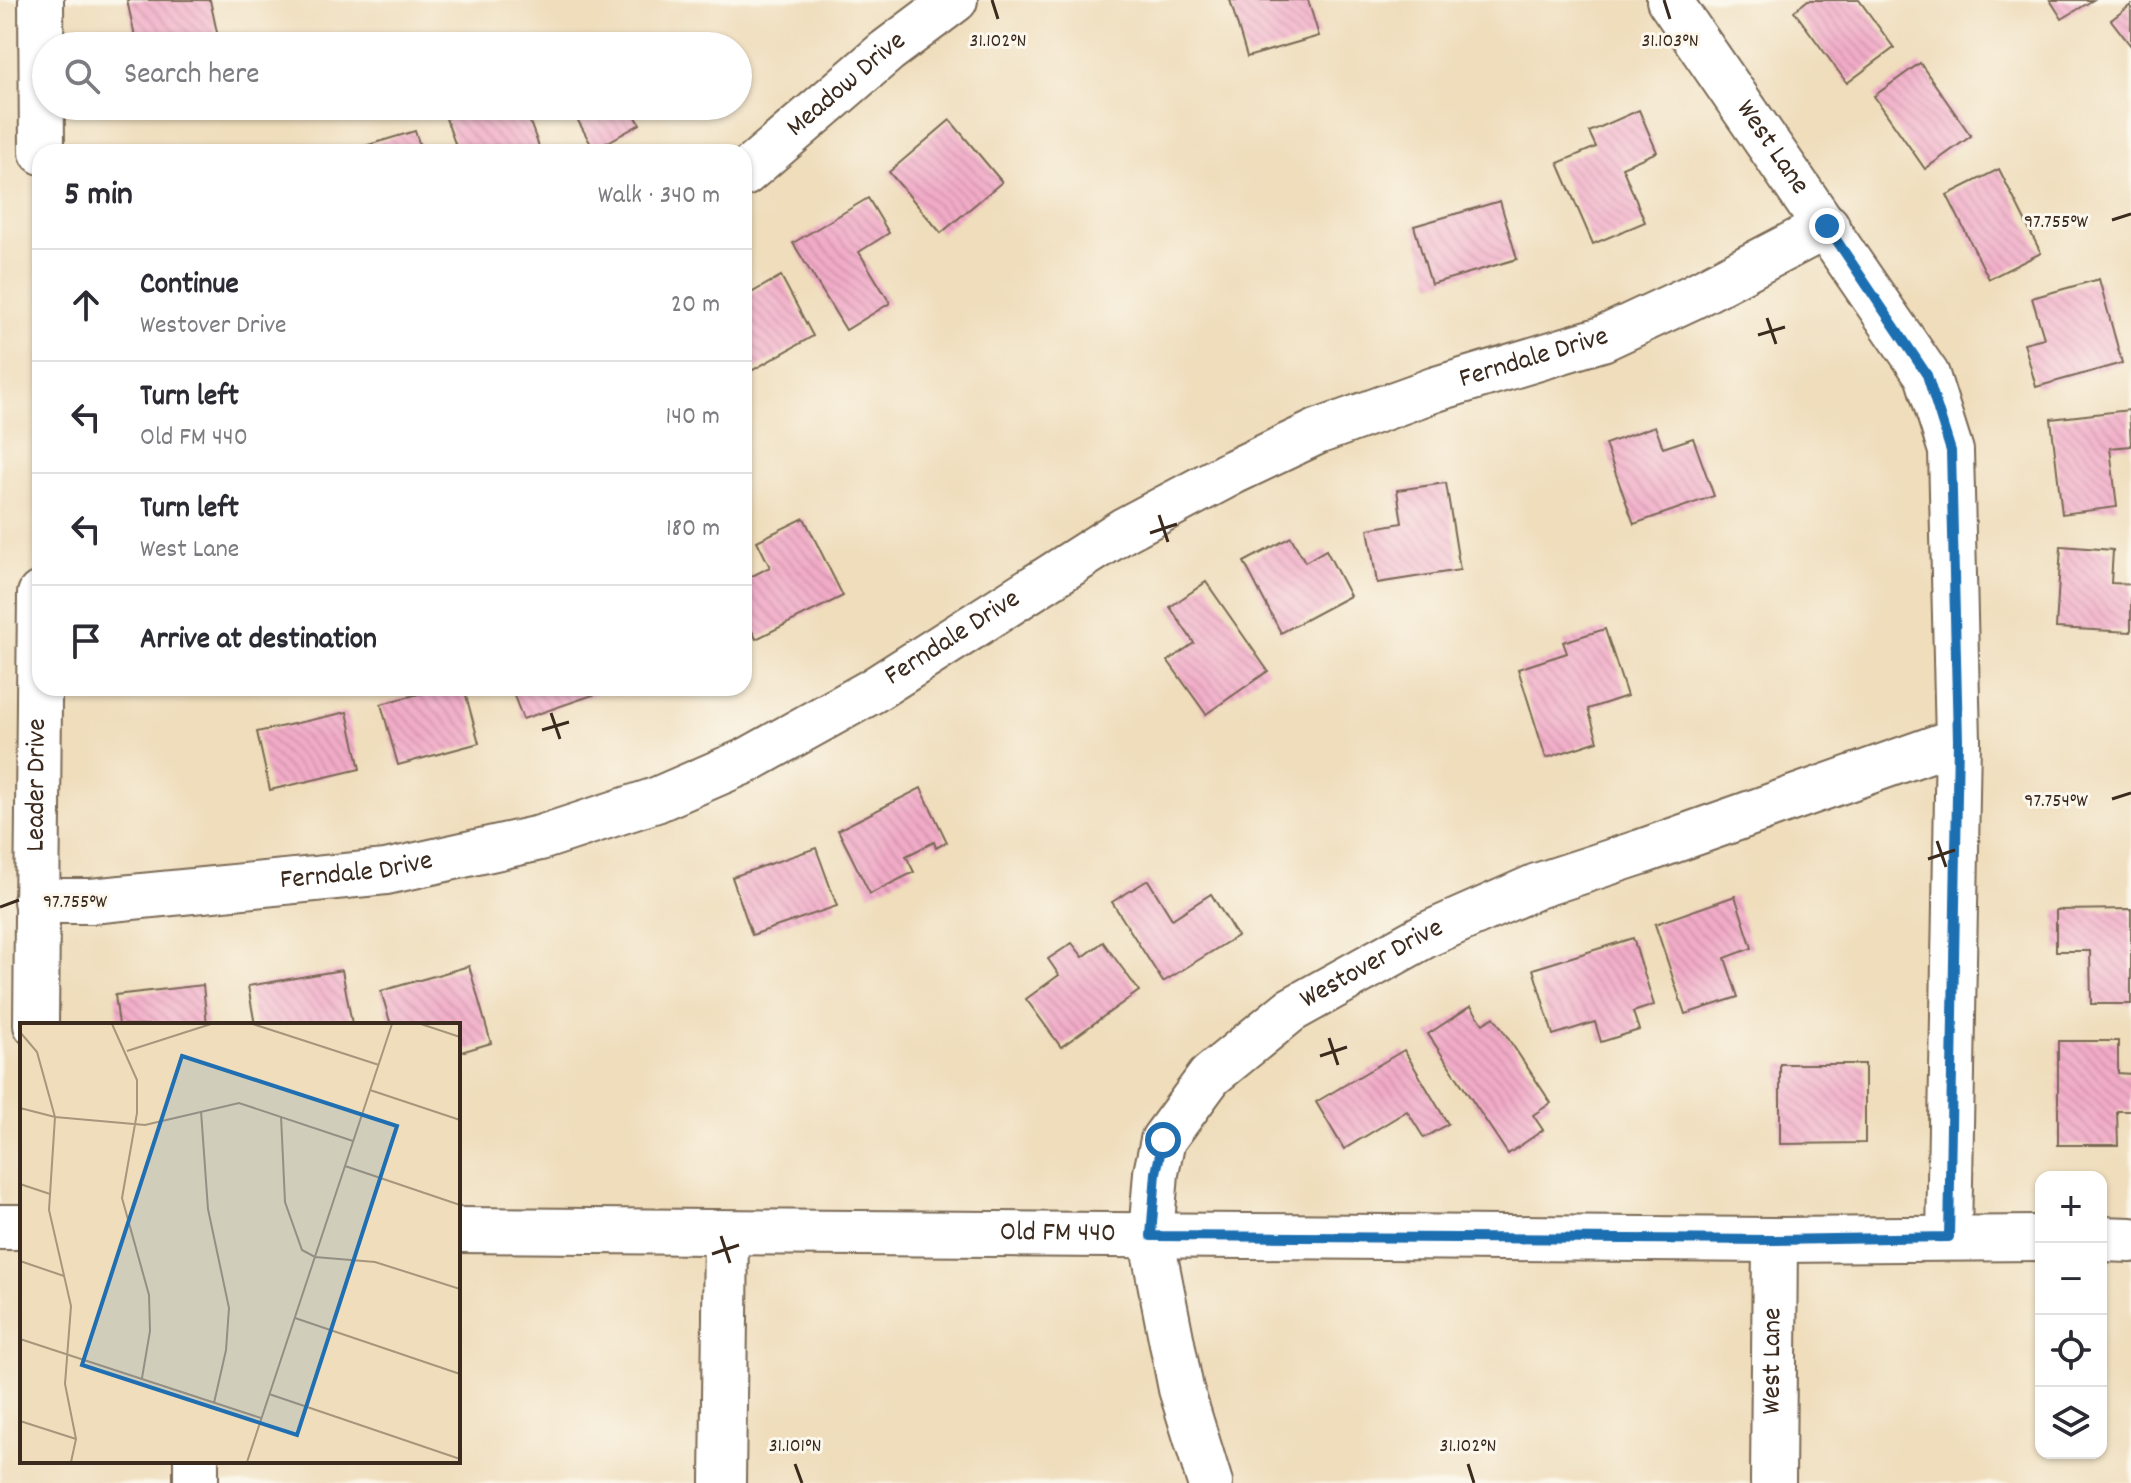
<!DOCTYPE html>
<html lang="en">
<head>
<meta charset="utf-8">
<style>
  body { margin:0; font-family:Dekko,sans-serif; background:#f2f2f3; color:#2b2b33 }
  .controls { position:absolute; right:24px; bottom:24px; display:grid; overflow:hidden; border-radius:16px; box-shadow:0 2px 6px #0004 }
  .controls button { width:72px; height:72px; display:grid; place-items:center; padding:0; border:0; border-bottom:2px solid #e1e1e2; background:#fff; color:#2b2b33; font:40px sans-serif }
  .stop { position:absolute; width:24px; height:24px; margin:-18px; border:6px solid #1f6fb2; border-radius:50%; background:#fff }
  .stop.end { background:#1f6fb2; border-color:#fff; box-shadow:0 2px 8px #0008 }
  .list { margin:0; padding:0; list-style:none }
  h2 { display:flex; justify-content:space-between; align-items:center; height:104px; margin:0; padding:0 32px; font-size:34px }
  h2 small { font-size:26px; font-weight:400; color:#7c7c81 }
  .list li { display:grid; grid-template-columns:52px 1fr auto; gap:24px; align-items:center; box-sizing:border-box; height:112px; padding:0 32px; border-top:2px solid #e1e1e2 }
  .list b { display:block; font-size:30px; white-space:nowrap }
  .list p { margin:0; font-size:26px; white-space:nowrap; color:#7c7c81 }
  .list em { font-size:26px; font-style:normal; color:#7c7c81 }
  .icon { flex:none; width:44px; height:44px; fill:none; stroke:currentColor; stroke-width:2; stroke-linecap:round; stroke-linejoin:round }
  .map { position:relative; flex:none; width:2131px; height:1483px; overflow:hidden }
  .search { position:absolute; background:#fff; box-shadow:0 2px 6px #0004; left:32px; top:32px; width:720px; height:88px; display:flex; align-items:center; gap:20px; box-sizing:border-box; padding:0 28px; border-radius:44px; color:#7c7c81; font-size:30px }
  .panel { position:absolute; background:#fff; box-shadow:0 2px 6px #0004; left:32px; top:144px; width:720px; height:552px; border-radius:24px }
  .map>svg:first-child { display:block }
  .building { fill:url(#building-back-hatch) }
  .lines { fill:none; stroke-linecap:round; stroke-linejoin:round }
  .minor-casing { stroke:#7a6955; stroke-width:48 }
  .minor { stroke:#fff; stroke-width:44 }
  .route { stroke:#1f6fb2; stroke-width:10 }
  .ticks { fill:none; stroke:#3b2a1e; stroke-width:3 }
  .labels { text-anchor:middle; dominant-baseline:central; stroke-width:6; stroke-linejoin:round; paint-order:stroke }
  .street-label { font-size:28px; fill:#3b2a1e; stroke:#fbf7ec }
  .inset-road { fill:none; stroke:#a7957c; stroke-width:2 }
  .view { fill:#1f6fb2; fill-opacity:0.15; stroke:#1f6fb2; stroke-width:4 }
  .inset-edge { fill:none; stroke:#3b2a1e; stroke-width:4 }
  .ticks-label { font-size:20px; text-anchor:middle; fill:#3b2a1e; stroke:#fbf7ec; stroke-width:6; stroke-linejoin:round; paint-order:stroke }
</style>
</head>
<body>
<div class="map">
<svg width="2131" height="1483" viewBox="0 0 2131 1483">
  <defs>
    <pattern id="building-back-hatch" width="6" height="6" patternUnits="userSpaceOnUse" patternTransform="scale(2)"><rect width="6" height="6" fill="#f1abc7"/><path d="M-1 5l2 2M0 0l6 6M5-1l2 2" fill="none" stroke="#d093aa"/></pattern>
  </defs>
  <rect width="100%" height="100%" fill="#fbf7ec"/>
  <filter id="ink" filterUnits="userSpaceOnUse"><feTurbulence type="fractalNoise" baseFrequency=".0125" numOctaves="2"/><feDisplacementMap in="SourceGraphic" scale="16" xChannelSelector="R" yChannelSelector="G"/><feConvolveMatrix kernelMatrix="1 2 1 2 8 2 1 2 1" color-interpolation-filters="sRGB"/></filter>
  <filter id="wash" filterUnits="userSpaceOnUse"><feTurbulence type="fractalNoise" baseFrequency=".006" numOctaves="4" result="noise"/><feDisplacementMap in="SourceGraphic" scale="32" xChannelSelector="R" yChannelSelector="G"/><feGaussianBlur stdDeviation="1.8" result="paint"/><feColorMatrix in="noise" values="0 0 0 0 0 0 0 0 0 0 0 0 0 0 0 0 0 1.4 0 .05"/><feComposite in="paint" operator="in"/></filter>
  <g filter="url(#wash)">
    <rect width="100%" height="100%" fill="#efddbb"/>
    <g id="blocks">
      <g class="building">
        <path d="M127,0H210L218,37L181,46H137Z"/>
        <path d="M1230,0H1308L1319,36L1247,57Z"/>
        <path d="M1808,0H1859L1894,48L1847,83L1794,11Z"/>
        <path d="M2050,0H2093L2062,19Z"/>
        <path d="M2131,5V46L2111,20Z"/>
        <path d="M1920,63L1971,136L1925,169L1874,96Z"/>
        <path d="M483,106H524L541,152H458L442,107Z"/>
        <path d="M570,106H630L640,124L594,150Z"/>
        <path d="M1639,110L1657,152L1622,167L1645,222L1593,244L1558,163L1596,147L1589,132Z"/>
        <path d="M950,120L1002,182L941,233L889,172Z"/>
        <path d="M415,131L422,152H348V151Z"/>
        <path d="M1999,169L2041,253L1989,279L1947,195Z"/>
        <path d="M868,198L889,233L859,252L890,303L846,330L793,243Z"/>
        <path d="M1500,201L1517,259L1431,284L1414,226Z"/>
        <path d="M781,276L813,336L744,375V297Z"/>
        <path d="M2099,279L2122,363L2036,387L2024,343L2044,338L2032,298Z"/>
        <path d="M2129,410L2131,446L2110,448L2117,507L2062,514L2051,419Z"/>
        <path d="M1655,426L1663,448L1693,438L1714,496L1634,524L1605,444Z"/>
        <path d="M1446,483L1460,570L1377,583L1368,529L1402,523L1397,490Z"/>
        <path d="M804,518L843,596L756,639L744,615V580L770,567L757,541Z"/>
        <path d="M1291,537L1305,562L1326,550L1350,596L1281,633L1244,562Z"/>
        <path d="M2061,546L2113,550L2111,583L2131,584V632L2056,628Z"/>
        <path d="M1206,582L1268,671L1206,714L1168,661L1194,643L1170,607Z"/>
        <path d="M1605,629L1627,696L1588,709L1598,741L1546,758L1518,669L1567,653L1563,642Z"/>
        <path d="M441,688H464L479,743L398,765L381,704Z"/>
        <path d="M511,688H594L596,694L523,719Z"/>
        <path d="M347,712L360,769L270,790L257,732Z"/>
        <path d="M921,788L947,842L936,848L934,842L906,856L914,872L870,894L838,830Z"/>
        <path d="M816,848L837,906L752,935L732,877Z"/>
        <path d="M1148,880L1172,919L1211,894L1237,936L1163,982L1112,902Z"/>
        <path d="M1735,896L1752,948L1725,958L1738,997L1685,1014L1655,924Z"/>
        <path d="M2131,909V1004H2091L2090,951H2056V910Z"/>
        <path d="M1633,938L1654,1005L1633,1012L1639,1030L1601,1042L1595,1022L1553,1035L1533,969Z"/>
        <path d="M1103,942L1139,991L1061,1047L1026,999L1059,975L1048,959L1072,943L1083,957Z"/>
        <path d="M469,966L491,1043L458,1053V1025H391L381,991Z"/>
        <path d="M342,970L352,1024L255,1025L248,986Z"/>
        <path d="M203,985L207,1025H119L115,995Z"/>
        <path d="M1471,1006L1483,1024L1494,1017L1551,1103L1533,1115L1543,1130L1508,1154L1428,1034Z"/>
        <path d="M2058,1041H2118V1073L2131,1074V1111H2117L2118,1145H2058Z"/>
        <path d="M1404,1050L1448,1124L1424,1138L1407,1111L1344,1149L1316,1102Z"/>
        <path d="M1780,1064H1865V1143L1780,1144Z"/>
      </g>
    </g>
  </g>
  <g filter="url(#ink)">
    <use href="#blocks" fill-opacity="0" stroke="#7a6955" stroke-width="2"/>
    <g class="lines">
      <g class="minor-casing">
        <g id="minor">
          <path d="M41,0L42,152"/>
          <path id="s1" d="M1669,0L1927,375L1951,451L1958,740L1949,1237"/>
          <path id="s2" d="M744,174L887,51L955,0"/>
          <path id="s3" d="M36,901H91L386,872L540,838L656,800L748,760L872,691L1124,530L1233,472L1317,432L1436,389L1602,339L1692,297L1827,226"/>
          <path id="s4" d="M36,1025L40,594"/>
          <path d="M0,1227H22"/>
          <path id="s5" d="M458,1230L1775,1240L2041,1238"/>
          <path d="M2101,1239L2131,1240"/>
          <path d="M196,1483V1461"/>
          <path d="M723,1483L726,1233"/>
          <path id="s6" d="M1210,1483L1181,1389L1151,1236L1156,1173L1163,1140L1210,1076L1291,1010L1426,935L1537,886L1641,852L1958,740"/>
          <path id="s7" d="M1773,1483L1775,1240"/>
        </g>
      </g>
      <use href="#minor" class="minor"/>
    </g>
  </g>
  <g class="lines" filter="url(#ink)">
    <path class="route" d="M1163,1140L1156,1173L1151,1236L1775,1240L1949,1237L1958,740L1951,451L1927,375L1827,226"/>
  </g>
  <path class="ticks" d="M992,0L998,19M1664,0L1670,19M2112,220L2131,214M1767,318L1776,344M1758,335L1785,327M1159,515L1168,542M1150,533L1177,524M551,713L560,739M542,730L569,722M2112,799L2131,793M1937,841L1946,867M1928,859L1955,850M0,907L19,900M1329,1038L1338,1065M1320,1056L1347,1047M721,1236L730,1263M712,1254L739,1245M795,1464L802,1483M1468,1464L1474,1483"/>
  <g class="labels">
    <g class="street-label">
      <text stroke="none"><textPath href="#s2" startOffset="136">Meadow Drive</textPath></text>
      <text stroke="none"><textPath href="#s1" startOffset="180">West Lane</textPath></text>
      <text stroke="none"><textPath href="#s3" startOffset="1618">Ferndale Drive</textPath></text>
      <text stroke="none"><textPath href="#s3" startOffset="970">Ferndale Drive</textPath></text>
      <text stroke="none"><textPath href="#s4" startOffset="240">Leader Drive</textPath></text>
      <text stroke="none"><textPath href="#s3" startOffset="322">Ferndale Drive</textPath></text>
      <text stroke="none"><textPath href="#s6" startOffset="628">Westover Drive</textPath></text>
      <text stroke="none"><textPath href="#s5" startOffset="600">Old FM 440</textPath></text>
      <text stroke="none"><textPath href="#s7" startOffset="122">West Lane</textPath></text>
    </g>
  </g>
  <g transform="translate(20 1023)">
    <rect width="440" height="440" fill="#efddbb"/>
    <path class="inset-road" d="M92,1L117,57V90L102,175L129,272L130,308L122,355M233,1L359,42M401,1L440,14M0,9L17,29L35,94L29,187L51,283L45,361L56,416L51,439M107,28L191,1M350,67L440,97M0,85L35,94L125,102L219,80L333,118M181,88L188,186L209,285L206,327L194,380M261,93L265,179L282,227L295,234L355,239L440,266M325,143L440,182M0,161L30,171M0,238L44,253M275,295L440,351M0,316L241,395M249,371L440,436M0,398L56,416M227,439L372,1"/>
    <path class="view" d="M162,33L377,103L277,412L62,342Z"/>
    <rect width="440" height="440" class="inset-edge"/>
  </g>
  <g class="ticks-label">
    <text x="998" y="46">31.102°N</text>
    <text x="1670" y="46">31.103°N</text>
    <text x="2056" y="227">97.755°W</text>
    <text x="2056" y="806">97.754°W</text>
    <text x="75" y="907">97.755°W</text>
    <text x="795" y="1451">31.101°N</text>
    <text x="1468" y="1451">31.102°N</text>
  </g>
</svg>
<div class="controls">
<button>+</button>
<button>−</button>
<button><svg class="icon" aria-label="locate" viewBox="0 0 24 24"><circle cx="12" cy="12" r="6"/><path d="M12 2v4M12 18v4M2 12h4M18 12h4"/></svg></button>
<button><svg class="icon" aria-label="layers" viewBox="0 0 24 24"><path d="M12 4l9 5-9 5-9-5zM3 14l9 5 9-5"/></svg></button>
</div>
<div class="stop" style="left:1163px;top:1140px"></div>
<div class="stop end" style="left:1827px;top:226px"></div>
<div class="search"><svg class="icon" aria-label="search" viewBox="0 0 24 24"><circle cx="10" cy="10" r="6"/><path d="M15 15l6 6"/></svg>Search here</div>
<section class="panel">
<h2>5 min<small>Walk · 340 m</small></h2>
<ul class="list">
<li><svg class="icon" aria-label="ahead" viewBox="0 0 24 24"><path d="M12 20V5M6 11l6-6 6 6"/></svg><div><b>Continue</b><p>Westover Drive</p></div><em>20 m</em></li>
<li><svg class="icon" aria-label="left" viewBox="0 0 24 24"><path d="M17 20v-9H6M10 6l-5 5 5 5"/></svg><div><b>Turn left</b><p>Old FM 440</p></div><em>140 m</em></li>
<li><svg class="icon" aria-label="left" viewBox="0 0 24 24"><path d="M17 20v-9H6M10 6l-5 5 5 5"/></svg><div><b>Turn left</b><p>West Lane</p></div><em>180 m</em></li>
<li><svg class="icon" aria-label="arrive" viewBox="0 0 24 24"><path d="M6 21V4h12l-3 4 3 4H6"/></svg><div><b>Arrive at destination</b></div></li>
</ul>
</section>
</div>
</body>
</html>
